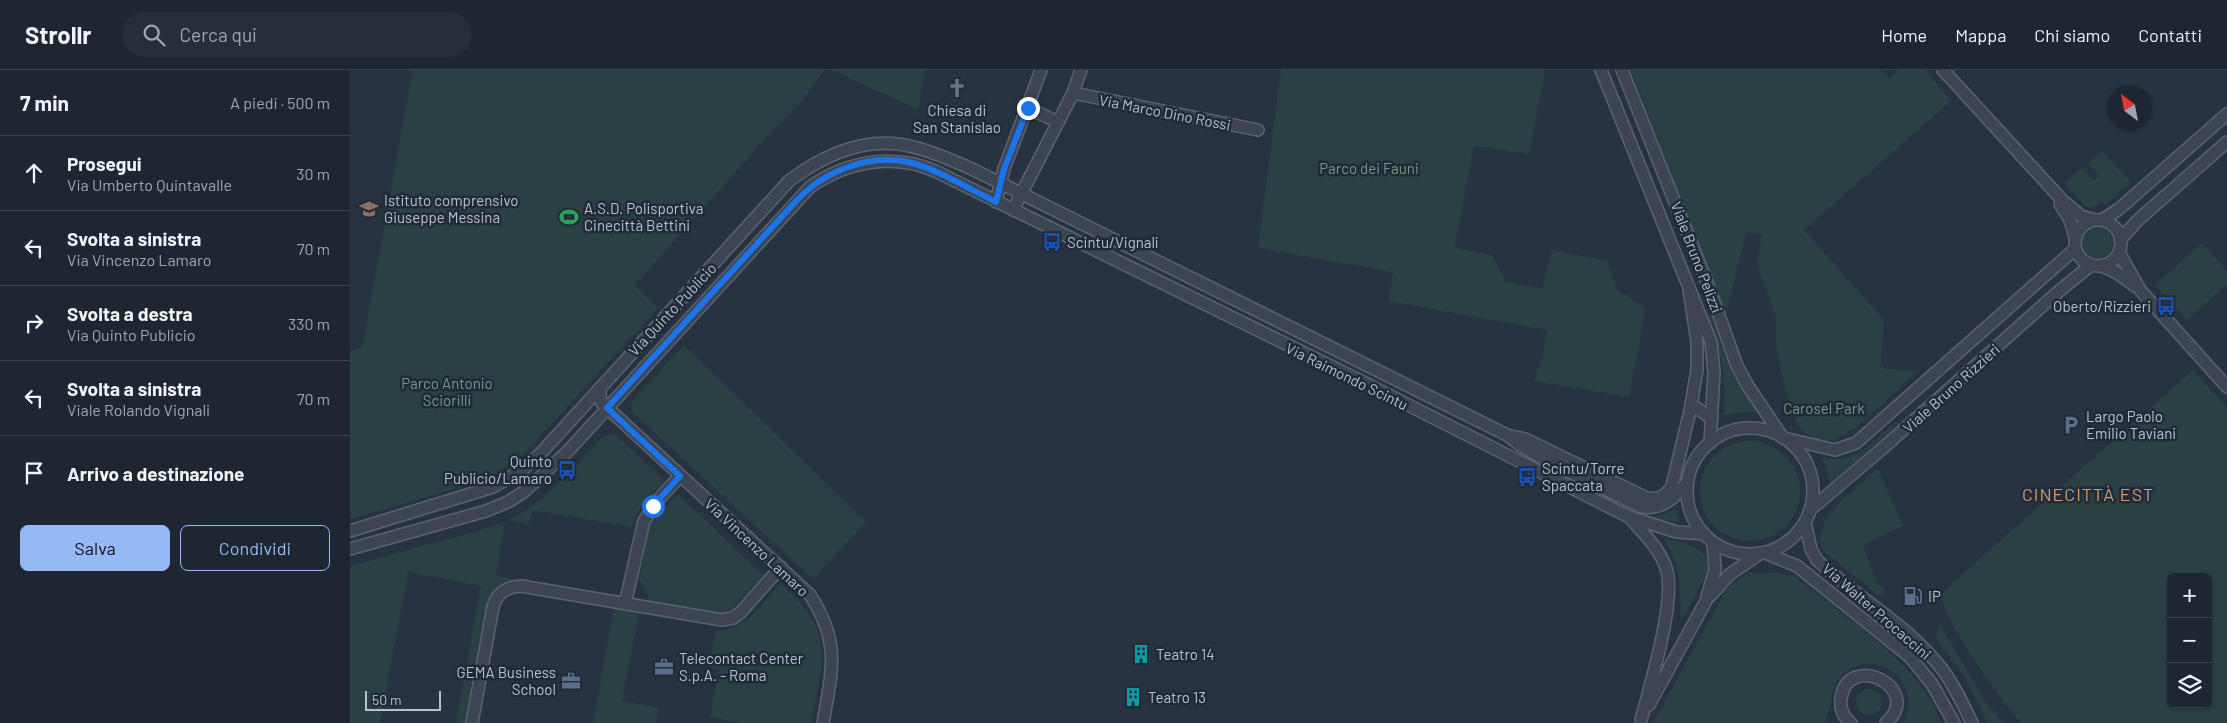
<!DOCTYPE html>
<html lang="it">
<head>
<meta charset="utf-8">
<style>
  body { margin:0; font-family:Barlow,sans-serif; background:#262e3a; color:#f1f3f6 }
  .controls { position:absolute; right:15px; bottom:15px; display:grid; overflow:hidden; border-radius:8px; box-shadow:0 1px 4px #0004 }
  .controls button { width:45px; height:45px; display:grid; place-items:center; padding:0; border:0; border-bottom:1px solid #3c434d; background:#1e2632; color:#f1f3f6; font:25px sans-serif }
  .compass { position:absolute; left:1757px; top:15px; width:45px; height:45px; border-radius:50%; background:#1e2632; box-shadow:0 1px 4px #0004; rotate:328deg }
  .scale { position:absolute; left:15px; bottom:12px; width:76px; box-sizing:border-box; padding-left:5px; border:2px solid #bac0cc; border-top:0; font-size:14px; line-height:18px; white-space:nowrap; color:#bac0cc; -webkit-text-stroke:4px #212a38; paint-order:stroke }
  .stop { position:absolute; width:15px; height:15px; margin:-11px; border:4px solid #1a73e8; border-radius:50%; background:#fff }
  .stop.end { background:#1a73e8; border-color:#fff; box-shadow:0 1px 5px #0008 }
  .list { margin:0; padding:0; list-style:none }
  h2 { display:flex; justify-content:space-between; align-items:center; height:65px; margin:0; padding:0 20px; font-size:21px }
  h2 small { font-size:16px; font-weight:400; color:#a1a5ac }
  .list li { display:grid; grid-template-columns:32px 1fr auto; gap:15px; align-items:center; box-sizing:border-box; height:75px; padding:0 20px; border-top:1px solid #3c434d }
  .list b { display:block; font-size:19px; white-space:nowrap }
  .list p { margin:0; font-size:16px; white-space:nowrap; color:#a1a5ac }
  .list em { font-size:16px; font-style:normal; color:#a1a5ac }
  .actions { display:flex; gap:10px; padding:15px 20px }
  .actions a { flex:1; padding:11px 0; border:1px solid #96b8f5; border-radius:8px; text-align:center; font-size:18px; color:#96b8f5 }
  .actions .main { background:#96b8f5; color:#111 }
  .icon { flex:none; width:28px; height:28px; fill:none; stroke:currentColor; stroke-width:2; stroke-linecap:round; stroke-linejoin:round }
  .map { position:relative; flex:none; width:1877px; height:653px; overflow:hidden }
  header { display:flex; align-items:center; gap:30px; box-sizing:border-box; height:70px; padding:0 25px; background:#1e2632; border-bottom:1px solid #3c434d }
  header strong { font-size:24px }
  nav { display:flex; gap:28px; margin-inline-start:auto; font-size:18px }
  .search { width:350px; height:45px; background:#262e3a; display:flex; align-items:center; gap:12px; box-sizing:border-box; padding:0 18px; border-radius:28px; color:#a1a5ac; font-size:19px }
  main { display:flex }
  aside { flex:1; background:#1e2632 }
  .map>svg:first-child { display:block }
  .green { fill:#2a4043; fill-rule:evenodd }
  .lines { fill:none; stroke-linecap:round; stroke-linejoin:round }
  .minor-casing { stroke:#5b6370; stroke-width:14 }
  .minor { stroke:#3d4552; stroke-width:11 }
  .route { stroke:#1a73e8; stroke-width:6 }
  .labels { text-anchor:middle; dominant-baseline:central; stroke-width:5; stroke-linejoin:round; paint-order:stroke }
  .poi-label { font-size:15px; fill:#bac0cc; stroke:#212a38; text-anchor:start }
  .street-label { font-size:15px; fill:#bac0cc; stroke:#212a38 }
  .park-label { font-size:15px; fill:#729c7d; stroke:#212a38 }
  .quarter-label { font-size:18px; letter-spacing:1px; fill:#d39d6e; stroke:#212a38 }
</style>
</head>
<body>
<header>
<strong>Strollr</strong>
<div class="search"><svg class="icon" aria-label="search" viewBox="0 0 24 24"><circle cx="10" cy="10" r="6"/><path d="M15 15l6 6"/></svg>Cerca qui</div>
<nav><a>Home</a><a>Mappa</a><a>Chi siamo</a><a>Contatti</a></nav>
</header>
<main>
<aside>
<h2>7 min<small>A piedi · 500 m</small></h2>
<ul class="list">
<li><svg class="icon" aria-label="ahead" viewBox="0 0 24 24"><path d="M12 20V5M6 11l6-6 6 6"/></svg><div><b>Prosegui</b><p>Via Umberto Quintavalle</p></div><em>30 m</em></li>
<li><svg class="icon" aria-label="left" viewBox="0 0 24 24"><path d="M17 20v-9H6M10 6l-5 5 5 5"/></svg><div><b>Svolta a sinistra</b><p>Via Vincenzo Lamaro</p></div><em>70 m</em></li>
<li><svg class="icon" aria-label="right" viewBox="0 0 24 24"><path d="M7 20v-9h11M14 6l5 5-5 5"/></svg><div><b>Svolta a destra</b><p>Via Quinto Publicio</p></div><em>330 m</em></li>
<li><svg class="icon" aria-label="left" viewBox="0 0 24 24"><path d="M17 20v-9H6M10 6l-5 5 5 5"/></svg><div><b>Svolta a sinistra</b><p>Viale Rolando Vignali</p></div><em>70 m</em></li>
<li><svg class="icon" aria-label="arrive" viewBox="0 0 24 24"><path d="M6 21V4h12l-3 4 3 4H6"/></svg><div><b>Arrivo a destinazione</b></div></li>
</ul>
<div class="actions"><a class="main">Salva</a><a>Condividi</a></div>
</aside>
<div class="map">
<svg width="1877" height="653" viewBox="0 0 1877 653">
  <rect width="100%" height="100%" fill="#283342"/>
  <g class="green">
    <path d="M63,0H474L451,32L415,69L285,215L308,238L173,385L147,403L122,414L0,449V281L12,278Z"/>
    <path d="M483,0H575L568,40Z"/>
    <path d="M931,0H1195L1179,84L1124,76L1104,178L1142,185L1156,212L1193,218L1201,180L1257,191L1267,219L1296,239L1279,327L1184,311L1193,284L1197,260L1039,231L1043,202L908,178Z"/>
    <path d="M1281,0H1531L1539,8L1548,0H1575L1601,31L1454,160L1534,250L1531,293L1535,299L1569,301C1551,316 1499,370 1478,371C1466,372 1456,365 1448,356C1439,331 1420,275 1427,250L1407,195L1412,164L1396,163L1376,244Z"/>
    <path d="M1752,81L1781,112L1755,135L1751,131L1744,137H1736L1714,113L1732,98L1744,111L1749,106L1738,93Z"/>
    <circle cx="1747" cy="173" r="16"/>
    <path d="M1852,173L1877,201V214L1837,250L1805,215Z"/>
    <path d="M1359,244L1361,245L1380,299L1390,316L1410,342L1386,343L1373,346C1378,310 1371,280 1358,246Z"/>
    <path d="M334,275L516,452L463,509L283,343L281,335L284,329Z"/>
    <path d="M1843,300L1877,338V653H1671C1639,613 1609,573 1589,525ZM1821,507H1858V634H1821Z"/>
    <path d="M1548,351L1549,353L1480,415L1477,399L1471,387C1510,397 1520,368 1548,351Z"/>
    <path d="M258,365H266L315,411C300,426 287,437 282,457L183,440L179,454L155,450L146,506L168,510L154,515L140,529L116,653H106L131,516L58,502L30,653H0V496C25,490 49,482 74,475C110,466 151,458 182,436C208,417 229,392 251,369Z"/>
    <circle cx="1400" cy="421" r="50"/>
    <path d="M1528,399L1553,456L1514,474V478L1527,513L1536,521L1530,527L1474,481C1455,453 1509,416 1528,399Z"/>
    <path d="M328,424L414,506L377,543L369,545L298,532L297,521L289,510L298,460L303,451Z"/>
    <path d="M1325,438L1329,453L1296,447L1316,444Z"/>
    <path d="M1314,468C1330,472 1352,475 1359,492L1355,507L1331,552C1329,518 1333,499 1314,468Z"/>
    <path d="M1398,502L1414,504L1427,502L1436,506L1443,505C1486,540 1551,582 1580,629C1584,636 1588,645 1591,653H1553C1577,613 1522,572 1491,607C1479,620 1483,638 1474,653H1303L1375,522L1381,515Z"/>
    <path d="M431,513C440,523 451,533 459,544C483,576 467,618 461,653H392L360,647L369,599L359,597L366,561C396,560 411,534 431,513Z"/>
    <path d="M264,538L289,543L272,631L309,638L306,653H243Z"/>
    <path d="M1589,552L1634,630L1653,653H1638L1613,604L1586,570Z"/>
    <circle cx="1519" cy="632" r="13"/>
  </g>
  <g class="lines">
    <g class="minor-casing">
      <g id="minor">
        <path d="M1251,0L1361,272L1364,302L1360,373"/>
        <path d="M1272,0L1360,220L1387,296L1398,316L1433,368"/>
        <path d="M1593,0L1713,131L1731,146L1746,150"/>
        <path d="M723,23L908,60"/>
        <path d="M678,38L708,52"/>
        <path d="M646,132L654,99L691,0"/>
        <path d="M1710,134L1720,150L1725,167"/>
        <path d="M663,140L723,23L731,0"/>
        <circle cx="1748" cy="173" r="23"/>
        <path d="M1752,150L1769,139L1877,44"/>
        <path d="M1770,170L1788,150L1877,72"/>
        <path d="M1769,182L1790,220L1877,317"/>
        <path d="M1752,196L1767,203L1785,216"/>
        <path d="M250,318V327L252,333L460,525C491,573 482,600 473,653"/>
        <path d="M1341,334L1362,349"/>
        <circle cx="1400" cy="421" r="63"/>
        <path d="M1160,367L1171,376L1205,395L1292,437C1313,440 1326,427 1338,411"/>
        <path d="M1438,369L1485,380L1506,373L1725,179"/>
        <path d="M1460,440L1533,378L1708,222L1741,195"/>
        <path d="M1280,448C1294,464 1309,478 1316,498C1327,529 1300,615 1291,650"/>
        <path d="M1455,452L1461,479L1467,490C1507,528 1558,555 1592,599C1604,615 1613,634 1622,653"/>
        <path d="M0,461L143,417L171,401L191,383L439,111C476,83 521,64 567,78C587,83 606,92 624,100L1159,366L1175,369L1297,428C1309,430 1316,426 1322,416L1340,341L1347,300V272L1339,219"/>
        <path d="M0,479L136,441L158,432L175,421L219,380L460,117C497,91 543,83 585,101L1009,310L1279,447L1327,462L1354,464"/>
        <path d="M1415,483L1447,496L1560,587L1582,614L1604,653"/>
        <path d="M1360,526L1380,504L1411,483"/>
        <path d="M275,534L294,451L307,431L330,406"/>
        <path d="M1299,635L1356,531L1365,499L1363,473"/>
        <path d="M122,653L143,537C147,523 156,517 171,516L372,550L383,548L390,543L431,497"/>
        <path d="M1501,653C1493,647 1490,638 1491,629C1497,580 1575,618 1536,653"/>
      </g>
    </g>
    <use href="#minor" class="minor"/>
  </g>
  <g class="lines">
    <path class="route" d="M303,436L330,406L257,338L447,130C475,101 521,82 562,93C591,101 619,119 646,132L654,99L678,38"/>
  </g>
  <defs>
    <g id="church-bare" transform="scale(1.5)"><path d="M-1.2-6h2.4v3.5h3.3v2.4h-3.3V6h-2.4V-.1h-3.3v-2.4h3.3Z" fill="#6b7280" stroke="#212a38" stroke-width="2.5" paint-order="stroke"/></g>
    <g id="school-bare" transform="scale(1.5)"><path d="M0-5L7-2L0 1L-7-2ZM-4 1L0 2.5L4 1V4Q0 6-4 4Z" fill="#8d6e63" stroke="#212a38" stroke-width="2.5" paint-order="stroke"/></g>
    <g id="stadium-bare" transform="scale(1.5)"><path d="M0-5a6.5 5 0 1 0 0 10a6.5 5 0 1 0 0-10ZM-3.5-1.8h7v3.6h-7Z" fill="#2e9e5b" stroke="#212a38" stroke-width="2.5" paint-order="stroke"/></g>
    <g id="bus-bare" transform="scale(1.5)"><path d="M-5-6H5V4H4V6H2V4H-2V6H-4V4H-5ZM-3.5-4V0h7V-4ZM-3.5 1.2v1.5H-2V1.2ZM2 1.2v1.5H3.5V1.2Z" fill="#1a4fb4" stroke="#212a38" stroke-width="2.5" paint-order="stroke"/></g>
    <g id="parking-bare" transform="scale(1.5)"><path d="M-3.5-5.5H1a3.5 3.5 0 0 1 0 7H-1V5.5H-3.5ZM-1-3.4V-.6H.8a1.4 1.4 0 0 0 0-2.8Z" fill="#5c6f8a" stroke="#212a38" stroke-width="2.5" paint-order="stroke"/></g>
    <g id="fuel-bare" transform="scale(1.5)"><path d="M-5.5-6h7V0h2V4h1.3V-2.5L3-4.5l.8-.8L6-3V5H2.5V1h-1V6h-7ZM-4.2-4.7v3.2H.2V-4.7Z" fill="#5c6f8a" stroke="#212a38" stroke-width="2.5" paint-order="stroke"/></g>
    <g id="building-bare" transform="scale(1.5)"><path d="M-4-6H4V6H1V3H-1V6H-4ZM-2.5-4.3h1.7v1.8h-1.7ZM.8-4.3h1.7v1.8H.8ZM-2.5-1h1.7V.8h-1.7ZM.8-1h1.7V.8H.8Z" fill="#0f9aa8" stroke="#212a38" stroke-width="2.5" paint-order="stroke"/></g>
    <g id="office-bare" transform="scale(1.5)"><path d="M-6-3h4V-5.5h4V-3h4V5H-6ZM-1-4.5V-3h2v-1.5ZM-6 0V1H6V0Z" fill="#5c6f8a" stroke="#212a38" stroke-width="2.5" paint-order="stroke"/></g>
  </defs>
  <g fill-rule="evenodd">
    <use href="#church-bare" x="607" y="18"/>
    <use href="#school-bare" x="19" y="139"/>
    <use href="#stadium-bare" x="219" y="147"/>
    <use href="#bus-bare" x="702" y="172"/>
    <use href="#bus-bare" x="1816" y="236"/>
    <use href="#parking-bare" x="1721" y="355"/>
    <use href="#bus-bare" x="217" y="400"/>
    <use href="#bus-bare" x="1177" y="407"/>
    <use href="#fuel-bare" x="1563" y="526"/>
    <use href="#building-bare" x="791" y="584"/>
    <use href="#office-bare" x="314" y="597"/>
    <use href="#office-bare" x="221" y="611"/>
    <use href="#building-bare" x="783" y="627"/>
  </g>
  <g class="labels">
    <g class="poi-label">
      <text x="607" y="40" text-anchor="middle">Chiesa di<tspan x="607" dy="17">San Stanislao</tspan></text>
      <text x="34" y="130">Istituto comprensivo<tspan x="34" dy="17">Giuseppe Messina</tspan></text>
      <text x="234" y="138">A.S.D. Polisportiva<tspan x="234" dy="17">Cinecittà Bettini</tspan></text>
      <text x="717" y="172">Scintu/Vignali</text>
      <text x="1801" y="236" text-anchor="end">Oberto/Rizzieri</text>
      <text x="1736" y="346">Largo Paolo<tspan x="1736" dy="17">Emilio Taviani</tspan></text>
      <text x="202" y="391" text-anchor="end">Quinto<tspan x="202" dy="17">Publicio/Lamaro</tspan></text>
      <text x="1192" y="398">Scintu/Torre<tspan x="1192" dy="17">Spaccata</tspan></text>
      <text x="1578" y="526">IP</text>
      <text x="806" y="584">Teatro 14</text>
      <text x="329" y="588">Telecontact Center<tspan x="329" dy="17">S.p.A. - Roma</tspan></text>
      <text x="206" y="602" text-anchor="end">GEMA Business<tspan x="206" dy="17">School</tspan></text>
      <text x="798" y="627">Teatro 13</text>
    </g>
    <g class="street-label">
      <text transform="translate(815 42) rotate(11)">Via Marco Dino Rossi</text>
      <text transform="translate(1347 187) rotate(69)">Viale Bruno Pelizzi</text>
      <text transform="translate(322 239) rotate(-47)">Via Quinto Publicio</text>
      <text transform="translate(997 306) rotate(26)">Via Raimondo Scintu</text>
      <text transform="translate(1601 318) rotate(-42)">Viale Bruno Rizzieri</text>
      <text transform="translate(407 477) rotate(43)">Via Vincenzo Lamaro</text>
      <text transform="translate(1527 541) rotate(41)">Via Walter Procaccini</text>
    </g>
    <g class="park-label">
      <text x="1019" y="98">Parco dei Fauni</text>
      <text x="97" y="313">Parco Antonio<tspan x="97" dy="17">Sciorilli</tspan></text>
      <text x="1474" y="338">Carosel Park</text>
    </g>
    <g class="quarter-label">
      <text x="1738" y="424">CINECITTÀ EST</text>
    </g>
  </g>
</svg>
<div class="controls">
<button>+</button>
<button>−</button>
<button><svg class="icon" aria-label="layers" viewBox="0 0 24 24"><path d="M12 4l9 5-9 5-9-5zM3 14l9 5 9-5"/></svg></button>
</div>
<svg class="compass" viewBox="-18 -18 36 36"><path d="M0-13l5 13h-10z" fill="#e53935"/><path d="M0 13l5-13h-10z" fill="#a1a5ac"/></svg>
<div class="scale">50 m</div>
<div class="stop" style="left:303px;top:436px"></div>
<div class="stop end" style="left:678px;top:38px"></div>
</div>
</main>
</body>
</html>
